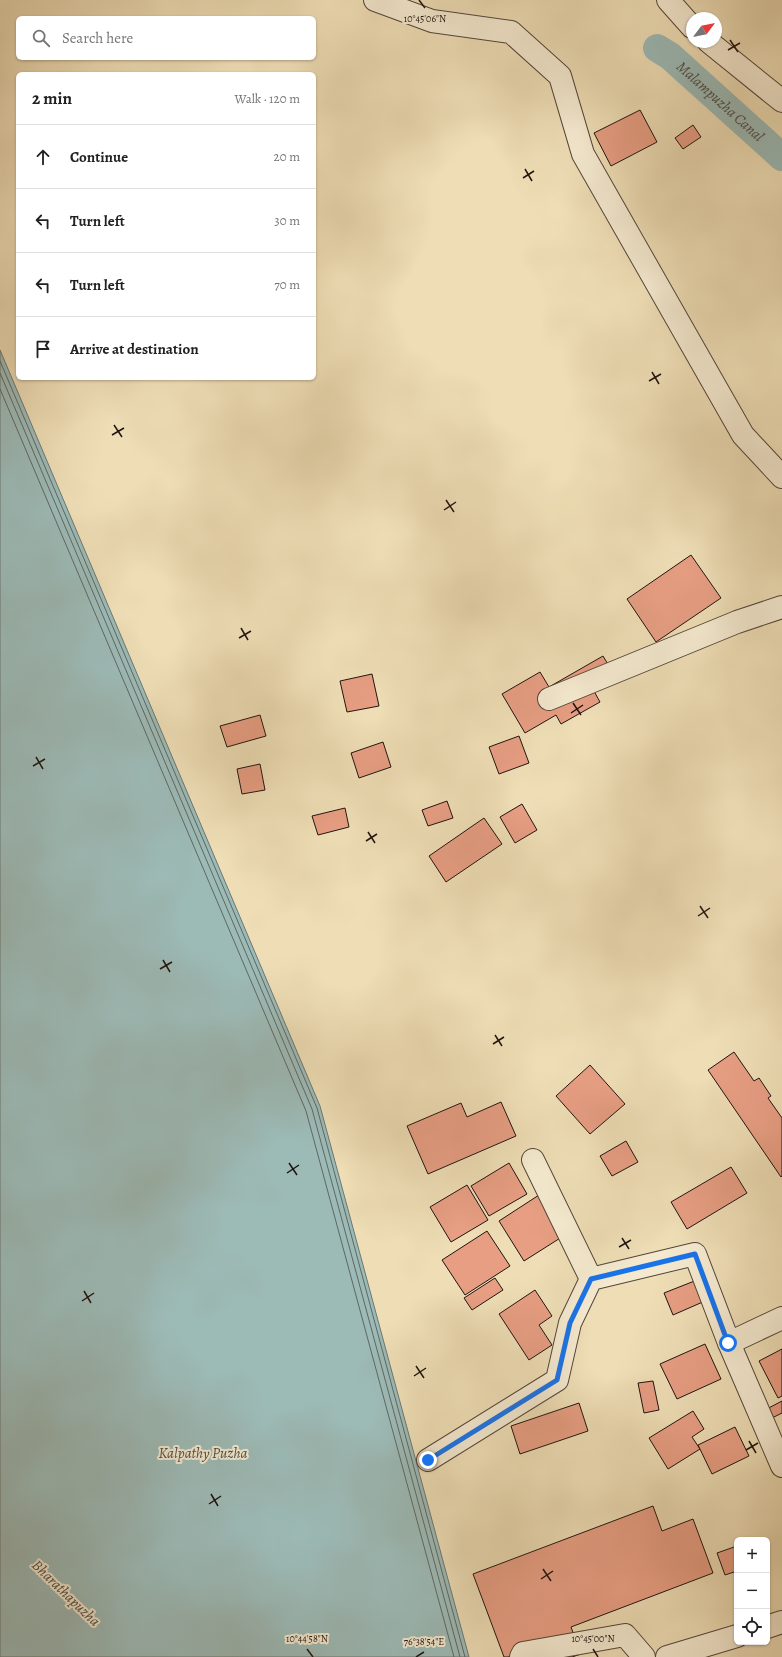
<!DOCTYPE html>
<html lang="en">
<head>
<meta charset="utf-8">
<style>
  body { margin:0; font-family:Alegreya,serif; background:#f2f2f2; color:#202124 }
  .controls { position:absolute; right:12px; bottom:12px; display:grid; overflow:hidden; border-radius:6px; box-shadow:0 1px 3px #0004 }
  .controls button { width:36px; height:36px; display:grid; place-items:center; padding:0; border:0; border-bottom:1px solid #e0e0e0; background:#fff; color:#202124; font:20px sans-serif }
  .compass { position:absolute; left:686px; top:12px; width:36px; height:36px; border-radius:50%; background:#fff; box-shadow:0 1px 3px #0004; rotate:58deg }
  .stop { position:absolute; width:12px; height:12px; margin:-9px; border:3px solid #1a73e8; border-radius:50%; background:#fff }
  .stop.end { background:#1a73e8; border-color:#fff; box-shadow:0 1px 4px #0008 }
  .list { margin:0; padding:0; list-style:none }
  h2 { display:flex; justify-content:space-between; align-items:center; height:52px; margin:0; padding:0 16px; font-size:17px }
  h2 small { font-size:13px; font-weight:400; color:#757577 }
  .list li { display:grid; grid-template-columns:26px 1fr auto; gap:12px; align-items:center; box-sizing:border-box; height:64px; padding:0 16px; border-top:1px solid #e0e0e0 }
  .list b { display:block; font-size:15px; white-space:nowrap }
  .list em { font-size:13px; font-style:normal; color:#757577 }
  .icon { flex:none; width:22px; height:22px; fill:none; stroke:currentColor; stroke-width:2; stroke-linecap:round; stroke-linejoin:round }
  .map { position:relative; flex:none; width:782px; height:1657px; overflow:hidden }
  .search { position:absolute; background:#fff; box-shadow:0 1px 3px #0004; left:16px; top:16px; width:300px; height:44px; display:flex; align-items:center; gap:10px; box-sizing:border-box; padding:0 14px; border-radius:6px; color:#757577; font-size:15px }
  .panel { position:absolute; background:#fff; box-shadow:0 1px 3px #0004; left:16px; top:72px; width:300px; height:308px; border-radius:6px }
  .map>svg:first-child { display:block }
  .water { fill:#9cbab6; stroke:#6a7874 }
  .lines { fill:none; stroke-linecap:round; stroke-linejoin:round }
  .shore { stroke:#5e6763; stroke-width:1 }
  .canal { stroke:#9cbab6; stroke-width:28 }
  .building { fill:#e79e83; stroke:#201410 }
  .minor-casing { stroke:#544639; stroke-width:24 }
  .minor { stroke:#f4e9cf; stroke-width:22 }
  .route { stroke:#1a73e8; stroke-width:5 }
  .ticks { fill:none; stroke:#201410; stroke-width:1.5 }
  .labels { text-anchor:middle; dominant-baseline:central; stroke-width:4; stroke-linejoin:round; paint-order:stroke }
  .water-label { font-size:15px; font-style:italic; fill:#4b4e4a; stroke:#f4e9cf }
  .ticks-label { font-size:10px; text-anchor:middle; fill:#201410; stroke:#f4e9cf; stroke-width:4; stroke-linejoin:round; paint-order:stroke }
</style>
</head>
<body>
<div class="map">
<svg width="782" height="1657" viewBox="0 0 782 1657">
  <rect width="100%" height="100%" fill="#eeddb5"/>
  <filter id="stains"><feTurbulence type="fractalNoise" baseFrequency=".005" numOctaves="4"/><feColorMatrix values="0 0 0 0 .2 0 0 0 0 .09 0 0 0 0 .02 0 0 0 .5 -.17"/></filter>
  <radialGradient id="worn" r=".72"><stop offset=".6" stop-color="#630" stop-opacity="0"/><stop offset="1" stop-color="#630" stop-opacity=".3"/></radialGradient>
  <path class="water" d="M0,350L320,1106L469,1657H0Z"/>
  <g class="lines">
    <g class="shore">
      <path d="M0,361L317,1108L465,1657"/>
      <path d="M0,373L312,1109L460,1657"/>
      <path d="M0,389L306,1111L454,1657"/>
    </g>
    <path class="canal" id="s1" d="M657,48L670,56L782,157"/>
  </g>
  <g class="building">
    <path d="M640,110L657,142L611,166L594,133Z"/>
    <path d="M693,125L701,137L683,149L675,138Z"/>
    <path d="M691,555L721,598L656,642L627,599Z"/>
    <path d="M603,656L612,671L590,684L600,702L561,724L556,715L525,733L502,694L540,672L549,687Z"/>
    <path d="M372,674L379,706L347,712L340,681Z"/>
    <path d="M260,715L266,736L227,747L220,726Z"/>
    <path d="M519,736L529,763L499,774L489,747Z"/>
    <path d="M383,742L391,767L359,778L351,753Z"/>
    <path d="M260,764L265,790L242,794L237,769Z"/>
    <path d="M447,801L453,818L428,826L422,810Z"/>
    <path d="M522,804L537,830L515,843L500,817Z"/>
    <path d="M345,808L349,827L318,835L312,816Z"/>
    <path d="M484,818L502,844L446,882L429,856Z"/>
    <path d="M734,1052L754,1081L759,1078L771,1096L768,1098L782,1118V1176L781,1177L708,1070Z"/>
    <path d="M590,1065L625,1104L590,1134L556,1096Z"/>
    <path d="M501,1102L516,1136L428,1174L407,1126L461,1103L467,1117Z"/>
    <path d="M626,1141L638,1162L612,1176L600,1156Z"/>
    <path d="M509,1163L527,1194L489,1216L471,1186Z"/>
    <path d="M731,1167L747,1193L687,1229L671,1202Z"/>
    <path d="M467,1185L488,1220L451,1242L430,1207Z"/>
    <path d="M539,1195L565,1235L524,1261L499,1221Z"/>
    <path d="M487,1231L510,1266L465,1295L442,1260Z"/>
    <path d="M495,1278L503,1290L472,1310L464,1298Z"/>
    <path d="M697,1280L705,1301L673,1315L664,1293Z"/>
    <path d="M535,1290L552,1316L539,1325L552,1345L529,1360L499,1314Z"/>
    <path d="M705,1344L721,1379L677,1399L660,1364Z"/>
    <path d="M782,1349V1396L778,1398L759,1361Z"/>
    <path d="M653,1381L659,1410L644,1413L638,1383Z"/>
    <path d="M782,1401V1413L766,1421L761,1412Z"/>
    <path d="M579,1403L588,1431L520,1454L511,1426Z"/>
    <path d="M693,1411L704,1429L692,1437L700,1449L668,1469L649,1438Z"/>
    <path d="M735,1427L749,1456L712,1474L698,1445Z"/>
    <path d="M653,1506L662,1531L693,1519L713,1573L571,1627L581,1654L572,1657H548L543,1644L508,1657H504L473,1574Z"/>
    <path d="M737,1546V1571L725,1575L717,1553Z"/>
  </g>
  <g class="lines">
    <g class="minor-casing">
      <g id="minor">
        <path d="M375,0L432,21L511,32L560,76L583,154L743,435L782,477"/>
        <path d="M668,0L692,27"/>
        <path d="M709,42L782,101"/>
        <path d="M549,699L737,622L782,607"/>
        <path d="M533,1160L591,1279"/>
        <path d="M782,1318L729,1343L782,1466"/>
        <path d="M428,1460L557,1380L570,1323L591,1279L695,1254L729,1343"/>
        <path d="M767,1627L782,1622"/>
        <path d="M521,1657L523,1653L625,1635L644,1657"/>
        <path d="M667,1657L737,1636"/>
      </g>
    </g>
    <use href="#minor" class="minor"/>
  </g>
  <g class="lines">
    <path class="route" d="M428,1460L557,1380L570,1323L591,1279L695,1254L728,1343"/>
  </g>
  <path class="ticks" d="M419,0L425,8M730,40L738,52M728,50L740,43M525,169L532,181M523,178L534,171M652,372L659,384M649,381L661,374M114,425L122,437M112,435L124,428M446,500L454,512M444,510L456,502M241,628L248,640M239,638L251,631M573,703L581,715M571,713L583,705M36,757L43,769M33,766L45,759M368,832L375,843M366,841L377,834M700,906L708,918M698,916L710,908M163,960L170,972M160,969L172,962M495,1035L502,1046M493,1044L504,1037M289,1163L297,1175M287,1173L299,1165M622,1238L629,1249M619,1247L631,1240M84,1291L91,1303M82,1301L94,1293M416,1366L424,1378M414,1376L426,1368M749,1441L756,1453M746,1450L758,1443M211,1494L218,1506M209,1504L221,1496M543,1569L551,1581M541,1579L553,1571M307,1649L313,1657M593,1649L598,1657M416,1657L424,1652"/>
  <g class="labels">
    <g class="water-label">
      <text stroke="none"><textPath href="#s1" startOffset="83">Malampuzha Canal</textPath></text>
      <text x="203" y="1453">Kalpathy Puzha</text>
      <text transform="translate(66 1593) rotate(44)">Bharathapuzha</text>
    </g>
  </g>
  <g class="ticks-label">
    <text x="425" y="22">10°45'06"N</text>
    <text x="307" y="1642">10°44'58"N</text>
    <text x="593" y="1642">10°45'00"N</text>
    <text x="424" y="1645">76°38'54"E</text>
  </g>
  <rect width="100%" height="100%" filter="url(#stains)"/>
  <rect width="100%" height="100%" fill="url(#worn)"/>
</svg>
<div class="controls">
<button>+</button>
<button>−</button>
<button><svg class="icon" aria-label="locate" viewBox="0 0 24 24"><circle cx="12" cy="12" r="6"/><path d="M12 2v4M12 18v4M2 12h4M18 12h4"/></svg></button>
</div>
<svg class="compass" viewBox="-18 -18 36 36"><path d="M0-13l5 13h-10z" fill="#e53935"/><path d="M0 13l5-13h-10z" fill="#757577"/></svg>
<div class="stop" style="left:728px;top:1343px"></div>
<div class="stop end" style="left:428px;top:1460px"></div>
<div class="search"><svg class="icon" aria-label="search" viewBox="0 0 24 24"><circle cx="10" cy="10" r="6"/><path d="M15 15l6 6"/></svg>Search here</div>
<section class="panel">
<h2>2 min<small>Walk · 120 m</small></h2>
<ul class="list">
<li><svg class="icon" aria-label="ahead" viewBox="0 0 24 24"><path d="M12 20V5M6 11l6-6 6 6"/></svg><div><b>Continue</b></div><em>20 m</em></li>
<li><svg class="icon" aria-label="left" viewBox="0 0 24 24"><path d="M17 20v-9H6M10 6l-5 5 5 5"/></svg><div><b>Turn left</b></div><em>30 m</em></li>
<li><svg class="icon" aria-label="left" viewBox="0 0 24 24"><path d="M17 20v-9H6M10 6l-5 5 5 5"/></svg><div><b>Turn left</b></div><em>70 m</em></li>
<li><svg class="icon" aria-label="arrive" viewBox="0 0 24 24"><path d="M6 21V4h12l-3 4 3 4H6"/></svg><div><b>Arrive at destination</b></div></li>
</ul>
</section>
</div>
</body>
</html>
